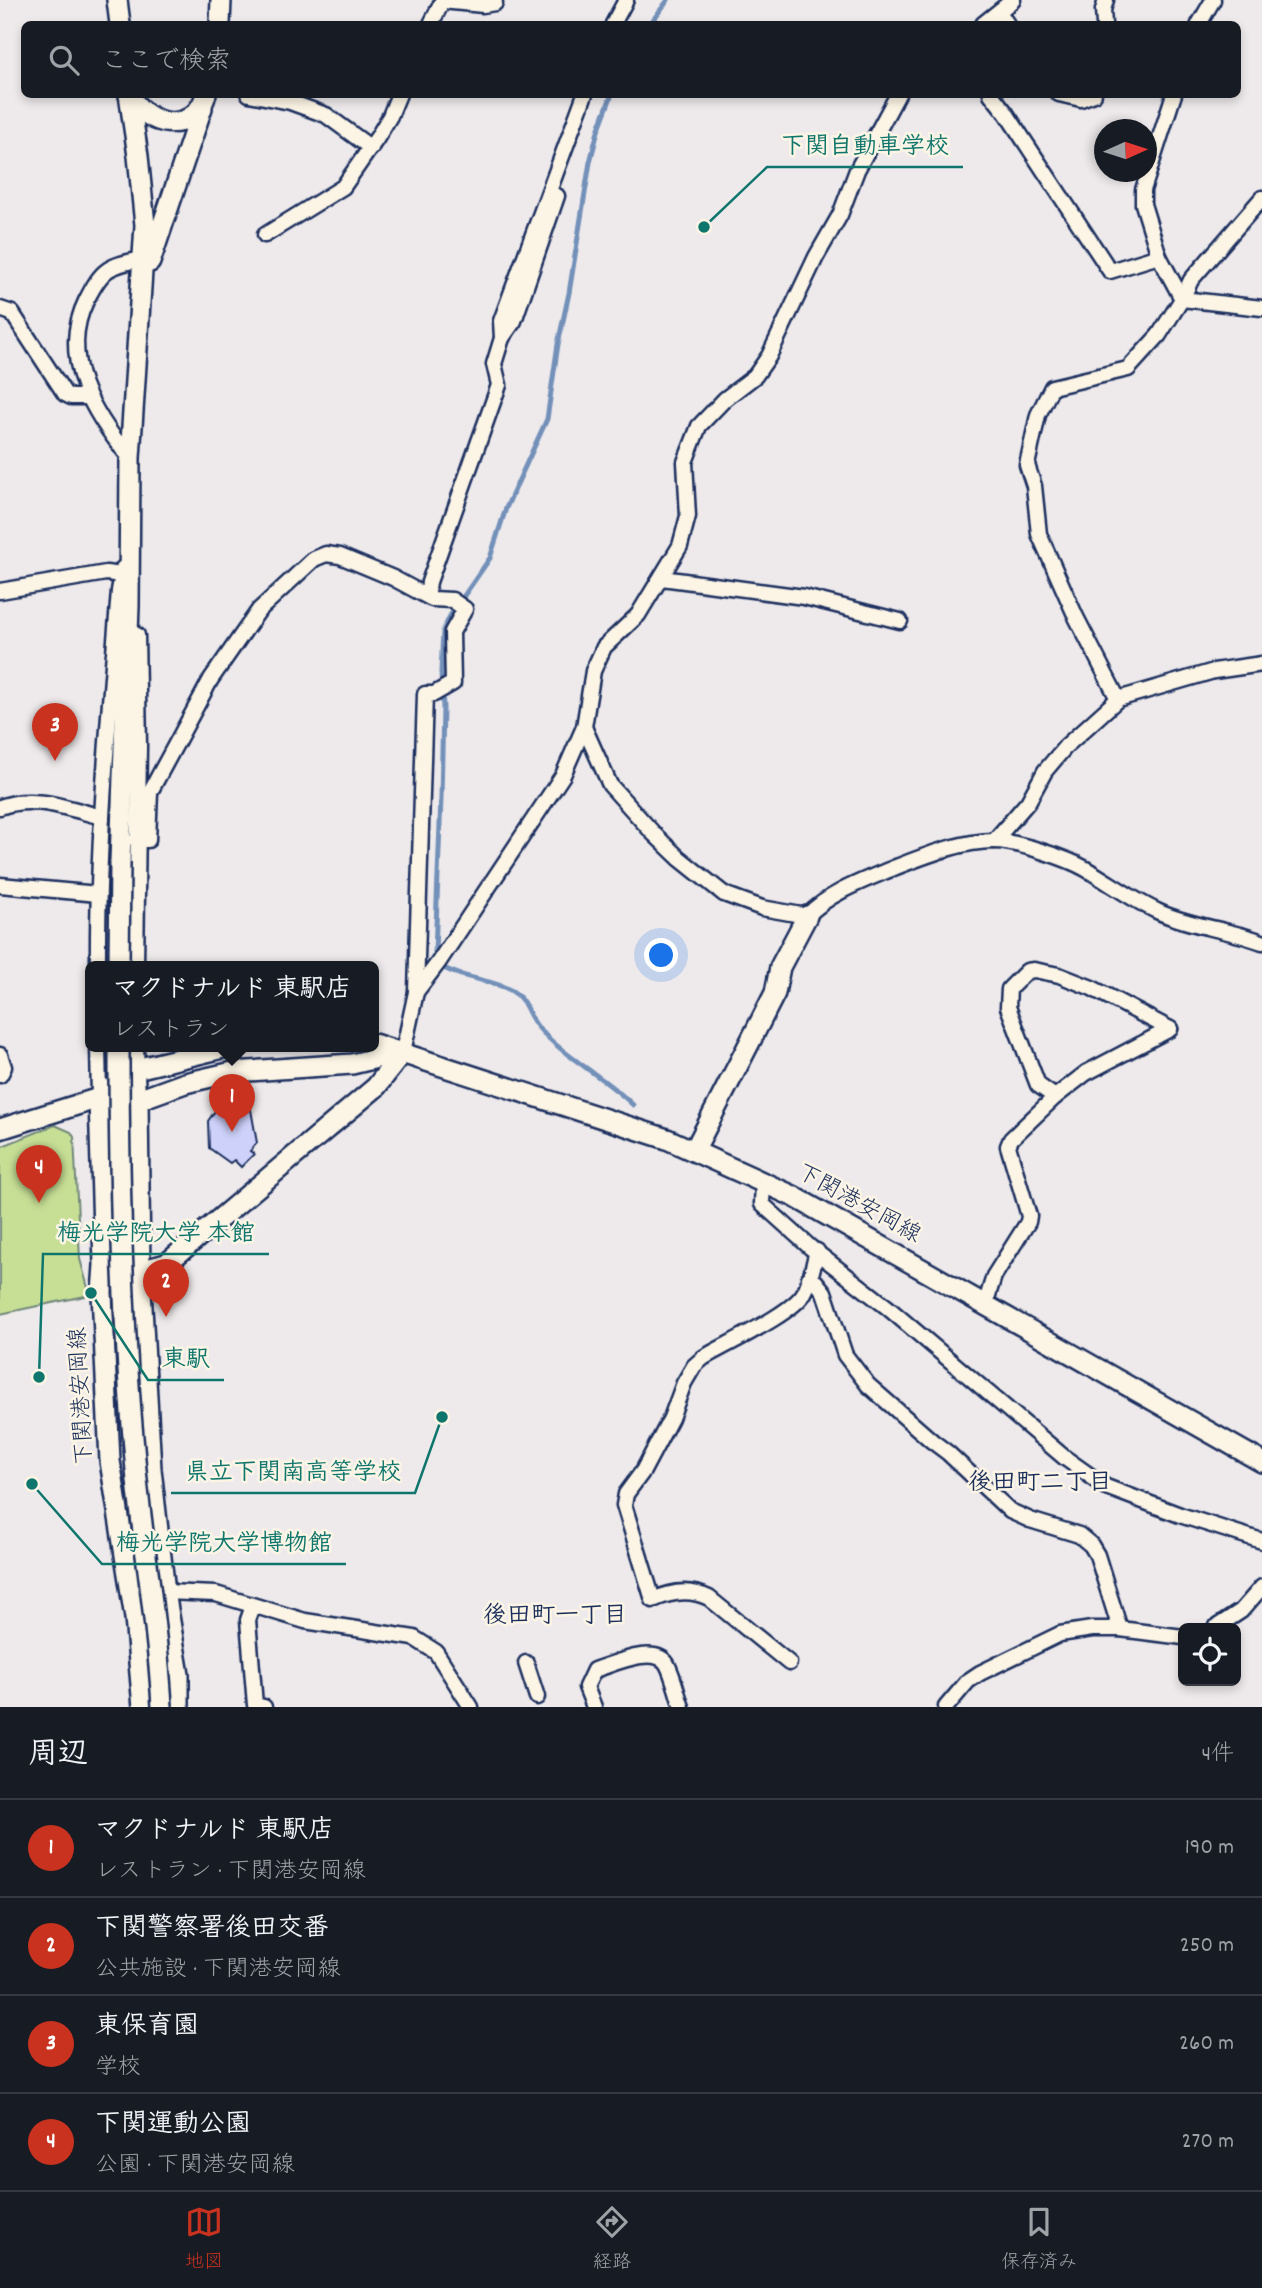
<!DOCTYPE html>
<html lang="ja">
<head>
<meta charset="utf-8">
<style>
  body { margin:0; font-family:Dekko,"Klee One",sans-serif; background:#20242c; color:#f1f3f6 }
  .controls { position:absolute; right:21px; bottom:21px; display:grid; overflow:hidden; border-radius:10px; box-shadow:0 4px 10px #0003 }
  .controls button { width:63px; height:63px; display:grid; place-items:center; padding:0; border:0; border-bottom:2px solid #363941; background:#171b24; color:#f1f3f6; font:35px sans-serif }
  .compass { position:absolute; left:1094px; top:119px; width:63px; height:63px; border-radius:50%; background:#171b24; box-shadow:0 4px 10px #0003; rotate:87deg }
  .you { position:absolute; left:662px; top:956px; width:24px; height:24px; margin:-18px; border:5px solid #fff; border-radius:50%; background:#1a73e8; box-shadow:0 0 0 10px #1a73e833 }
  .badge { display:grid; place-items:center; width:46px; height:46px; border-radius:50%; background:#c8321e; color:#fff; font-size:23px; font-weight:700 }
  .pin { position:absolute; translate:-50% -58px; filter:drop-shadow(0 2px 4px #0008) }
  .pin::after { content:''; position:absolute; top:37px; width:24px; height:21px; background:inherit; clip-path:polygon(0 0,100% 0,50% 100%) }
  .popup { position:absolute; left:85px; top:961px; width:294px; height:91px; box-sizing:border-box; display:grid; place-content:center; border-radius:10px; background:#171b24; filter:drop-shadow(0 2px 5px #0005); font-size:23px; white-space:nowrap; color:#9ea1a6 }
  .popup b { font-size:26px; color:#f1f3f6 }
  .popup::after { content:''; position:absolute; left:50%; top:100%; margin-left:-14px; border:14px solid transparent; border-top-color:#171b24 }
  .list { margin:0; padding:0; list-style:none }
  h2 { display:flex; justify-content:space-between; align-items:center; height:91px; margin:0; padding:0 28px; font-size:30px }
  h2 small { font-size:23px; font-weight:400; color:#9ea1a6 }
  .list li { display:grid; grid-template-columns:46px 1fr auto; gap:21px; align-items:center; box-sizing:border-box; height:98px; padding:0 28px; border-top:2px solid #363941 }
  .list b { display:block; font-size:26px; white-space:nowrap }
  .list p { margin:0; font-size:23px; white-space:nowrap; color:#9ea1a6 }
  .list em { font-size:23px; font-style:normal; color:#9ea1a6 }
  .icon { flex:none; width:38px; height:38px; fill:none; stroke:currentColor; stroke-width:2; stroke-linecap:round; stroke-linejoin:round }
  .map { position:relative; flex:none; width:1262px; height:1707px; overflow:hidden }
  .search { position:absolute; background:#171b24; box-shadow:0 4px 10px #0003; left:21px; right:21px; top:21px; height:77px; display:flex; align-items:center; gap:18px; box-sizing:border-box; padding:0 24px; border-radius:10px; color:#9ea1a6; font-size:26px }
  .sheet { height:483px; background:#171b24 }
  nav { display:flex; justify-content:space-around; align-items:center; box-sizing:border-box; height:98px; border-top:2px solid #363941; background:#171b24; font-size:19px; color:#9ea1a6 }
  nav a { display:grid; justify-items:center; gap:4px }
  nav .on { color:#c8321e }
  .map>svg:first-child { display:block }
  .green { fill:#c7df95; stroke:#71877a; stroke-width:2 }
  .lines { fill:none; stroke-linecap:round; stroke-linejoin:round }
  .stream { stroke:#7390b9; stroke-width:5 }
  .building { fill:#ced1fa; stroke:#1b2f5e; stroke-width:2 }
  .street-casing { stroke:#1b2f5e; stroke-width:19 }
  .secondary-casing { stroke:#1b2f5e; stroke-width:24 }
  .street { stroke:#fcf5e5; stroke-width:14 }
  .secondary { stroke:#fcf5e5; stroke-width:19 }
  .secondary-bridge-casing { stroke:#1b2f5e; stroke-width:24; stroke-linecap:butt }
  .secondary-bridge { stroke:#fcf5e5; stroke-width:19 }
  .labels { text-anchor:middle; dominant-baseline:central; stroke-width:5; stroke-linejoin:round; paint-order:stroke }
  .street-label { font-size:23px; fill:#1b2f5e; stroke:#fcf5e5 }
  .neighbourhood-label { font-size:24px; font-weight:bold; fill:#1b2f5e; stroke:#fcf5e5 }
  .leader { fill:none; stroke:#0f766e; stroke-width:2.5 }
  .callout-dot { fill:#0f766e; stroke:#fcf5e5; stroke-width:2.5 }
  .callout-label { font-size:24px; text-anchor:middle; font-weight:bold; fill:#0f766e; stroke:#fcf5e5; stroke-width:5; stroke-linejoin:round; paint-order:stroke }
</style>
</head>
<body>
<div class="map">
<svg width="1262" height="1707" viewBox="0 0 1262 1707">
  <rect width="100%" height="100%" fill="#eeeaeb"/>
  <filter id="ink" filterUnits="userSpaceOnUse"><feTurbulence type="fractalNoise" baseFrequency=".0143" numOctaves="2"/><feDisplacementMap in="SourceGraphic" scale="14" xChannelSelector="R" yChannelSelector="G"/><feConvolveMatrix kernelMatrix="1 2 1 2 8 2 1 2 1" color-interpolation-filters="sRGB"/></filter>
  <g filter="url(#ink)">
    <path class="green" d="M55,1125L71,1132L74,1137L80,1259L90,1295L0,1314V1147Z"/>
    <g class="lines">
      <g class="stream">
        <path d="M650,24L668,0"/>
        <path d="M435,952L441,798L443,707L441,672L443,631L450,616L490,558L506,508L547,419L558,344L569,293L590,162L598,131L612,94"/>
        <path d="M446,969C467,980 492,979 512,991C526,999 527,1014 537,1026C562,1056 605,1077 633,1105"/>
      </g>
    </g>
    <path class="building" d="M245,1097L246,1101L250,1104L257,1143L250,1151L254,1154L241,1167L234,1160L230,1163L209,1148L208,1121L217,1108L230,1115L228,1099Z"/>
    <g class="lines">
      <g class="street-casing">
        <g id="street">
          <path d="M442,1L483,5L495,3"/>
          <path d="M999,12L1007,24"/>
          <path d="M431,24L443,0"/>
          <path d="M613,24L626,0"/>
          <path d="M983,24L1013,0"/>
          <path d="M1104,24L1103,10L1106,0"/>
          <path d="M1199,24L1213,0"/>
          <path d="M249,94L290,102L326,115L371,148"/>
          <path d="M991,94L1006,113L1110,271L1159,256L1182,299"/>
          <path d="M1059,94L1081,99L1094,94"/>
          <path d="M265,235L343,187L377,138L390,116L399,94"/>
          <path d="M1159,256L1143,204V190L1174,94"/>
          <path d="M1182,299L1262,308"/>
          <path d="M0,309L12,313L65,394L71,397H88"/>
          <path d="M502,338L514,321L557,196"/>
          <path d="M130,458C94,415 58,358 86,301C102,269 107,266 142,259"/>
          <path d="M662,578L804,597L900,621"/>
          <path d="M0,591L106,573L122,575"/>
          <path d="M427,596L429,582L499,385L494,364L502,338L501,321L585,94"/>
          <path d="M1118,699L1076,617L1039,534L1034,486L1027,465L1038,415L1052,387L1128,369L1159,335L1182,299L1191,280L1262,198"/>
          <path d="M584,727L610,785L654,834L679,858L724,894L762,908L807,916C830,892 865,880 896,867C925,856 961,841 994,841C1015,841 1067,858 1086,869C1110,883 1133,900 1159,912C1192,927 1228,929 1262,942"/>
          <path d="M0,807C33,794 70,809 102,817"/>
          <path d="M136,840H148L150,792L211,679L259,610L314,559L326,554L340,556L393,578L432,599L452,600L465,609L452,632L453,683L434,694H425L416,992L403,1052"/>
          <path d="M994,841L1028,802L1045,771L1066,746L1118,699L1214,671L1262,664"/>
          <path d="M0,885L98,894"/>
          <path d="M98,966C97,841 109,716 119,591L123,568"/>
          <path d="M136,966L139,746L137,635"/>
          <path d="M416,992L438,963L563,775L584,727L593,671L604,647L638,615L680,546L688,516L685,462L699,426L725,399L755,376L769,356L816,257L840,215L857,170L898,94"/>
          <path d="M98,1046L99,1098"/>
          <path d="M136,1046L138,1100"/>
          <path d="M0,1055L4,1067L0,1075"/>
          <path d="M1055,1097L1038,1085L1008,1007L1009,989L1027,971L1034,970L1059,975L1092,988L1170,1029"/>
          <path d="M763,1182L762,1204L811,1248L887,1307L1065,1458L1106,1487L1180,1515L1262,1541"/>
          <path d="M809,1278L816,1282L824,1292L845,1355L868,1385L932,1441L948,1453L1010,1511L1030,1520L1079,1535L1091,1545L1097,1555L1120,1629"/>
          <path d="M985,1305L994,1276L1028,1222L1029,1216L1008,1146L1011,1139L1055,1097L1086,1073L1170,1029"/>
          <path d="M165,1592L216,1594L305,1621L414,1638L436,1652L471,1707"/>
          <path d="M253,1606L248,1620L255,1705L264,1707"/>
          <path d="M1215,1628L1241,1611L1262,1587"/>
          <path d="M526,1663L537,1697"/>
          <path d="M789,1663L709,1598C691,1589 672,1591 653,1600L624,1505L626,1494L643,1471L671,1418L684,1383L694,1366L703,1358C726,1344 792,1314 804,1293C811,1281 813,1265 817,1251"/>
          <path d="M594,1707L586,1687L594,1670C611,1665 655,1644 667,1664C674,1677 677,1694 682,1707"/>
          <path d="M946,1707L968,1681L980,1673L1060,1634L1092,1629H1120L1183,1637"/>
        </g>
      </g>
      <g class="secondary-casing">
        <g id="secondary">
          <path d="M117,0L120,24"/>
          <path d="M220,24L221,0"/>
          <path d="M129,95C133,101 138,108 144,112C168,131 198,124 206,94"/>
          <path d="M150,262L202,108"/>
          <path d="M120,862L129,606L130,458L145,225L138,156L129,94"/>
          <path d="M374,1044L667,1139L793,1196L1262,1462"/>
          <path d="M108,1091L136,1069L231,1046"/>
          <path d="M99,1098L104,1265L102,1293L110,1461L135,1618L143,1707"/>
          <path d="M138,1100L140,1271L151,1469L165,1592L179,1675V1707"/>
          <path d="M0,1129L99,1098L138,1100L185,1083L233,1072L352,1064L398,1053"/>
          <path d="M694,1151L775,993L780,967L807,916"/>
          <path d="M140,1271L166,1264L376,1087L403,1052"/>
        </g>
      </g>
      <use href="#street" class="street"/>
      <use href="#secondary" class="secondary"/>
      <g class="secondary-bridge-casing">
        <g id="secondary-bridge">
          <path d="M119,966L120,862"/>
          <path d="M119,1046C119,1184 122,1322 135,1459C142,1542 158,1624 162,1707"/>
        </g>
      </g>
      <use href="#secondary-bridge" class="secondary-bridge"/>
    </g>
  </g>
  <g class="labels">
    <g class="street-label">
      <text transform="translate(858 1205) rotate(29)">下関港安岡線</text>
      <text transform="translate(83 1396) rotate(-93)">下関港安岡線</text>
    </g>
    <g class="neighbourhood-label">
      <text x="1040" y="1484">後田町二丁目</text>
      <text x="555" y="1617">後田町一丁目</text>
    </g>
  </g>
  <path class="leader" d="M704 227L767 167H963M39 1377L43 1254H269M91 1293L148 1380H224M442 1417L415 1493H171M32 1484L102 1564H346"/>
  <g class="callout-dot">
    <circle cx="704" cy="227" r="7"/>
    <circle cx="39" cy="1377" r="7"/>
    <circle cx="91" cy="1293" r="7"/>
    <circle cx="442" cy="1417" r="7"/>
    <circle cx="32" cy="1484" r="7"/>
  </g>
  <g class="callout-label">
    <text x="865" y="153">下関自動車学校</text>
    <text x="156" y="1240">梅光学院大学 本館</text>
    <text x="186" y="1366">東駅</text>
    <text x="293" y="1479">県立下関南高等学校</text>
    <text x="224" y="1550">梅光学院大学博物館</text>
  </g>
</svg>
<div class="controls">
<button><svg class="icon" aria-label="locate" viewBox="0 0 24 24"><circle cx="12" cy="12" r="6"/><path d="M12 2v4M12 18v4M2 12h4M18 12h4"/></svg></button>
</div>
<svg class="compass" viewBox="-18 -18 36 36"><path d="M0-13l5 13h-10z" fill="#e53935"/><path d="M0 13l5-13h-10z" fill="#9ea1a6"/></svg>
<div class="you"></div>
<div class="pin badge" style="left:232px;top:1132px">1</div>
<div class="popup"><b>マクドナルド 東駅店</b>レストラン</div>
<div class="pin badge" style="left:166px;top:1317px">2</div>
<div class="pin badge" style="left:55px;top:761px">3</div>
<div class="pin badge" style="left:39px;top:1203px">4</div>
<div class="search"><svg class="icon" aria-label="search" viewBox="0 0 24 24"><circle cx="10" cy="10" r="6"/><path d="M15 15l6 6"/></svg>ここで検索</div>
</div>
<section class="sheet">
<h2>周辺<small>4件</small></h2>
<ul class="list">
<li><span class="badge">1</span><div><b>マクドナルド 東駅店</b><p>レストラン · 下関港安岡線</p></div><em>190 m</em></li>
<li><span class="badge">2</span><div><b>下関警察署後田交番</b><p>公共施設 · 下関港安岡線</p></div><em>250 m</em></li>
<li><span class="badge">3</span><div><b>東保育園</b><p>学校</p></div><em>260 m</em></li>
<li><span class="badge">4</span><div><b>下関運動公園</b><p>公園 · 下関港安岡線</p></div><em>270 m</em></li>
</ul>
</section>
<nav>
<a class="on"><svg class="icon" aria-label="map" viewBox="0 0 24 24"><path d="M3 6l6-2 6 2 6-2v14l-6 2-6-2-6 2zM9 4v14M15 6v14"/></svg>地図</a>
<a><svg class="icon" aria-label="directions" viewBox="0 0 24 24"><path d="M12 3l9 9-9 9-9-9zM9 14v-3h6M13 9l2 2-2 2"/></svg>経路</a>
<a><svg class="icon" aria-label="saved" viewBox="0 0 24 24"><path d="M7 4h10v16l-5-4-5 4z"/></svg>保存済み</a>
</nav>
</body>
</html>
